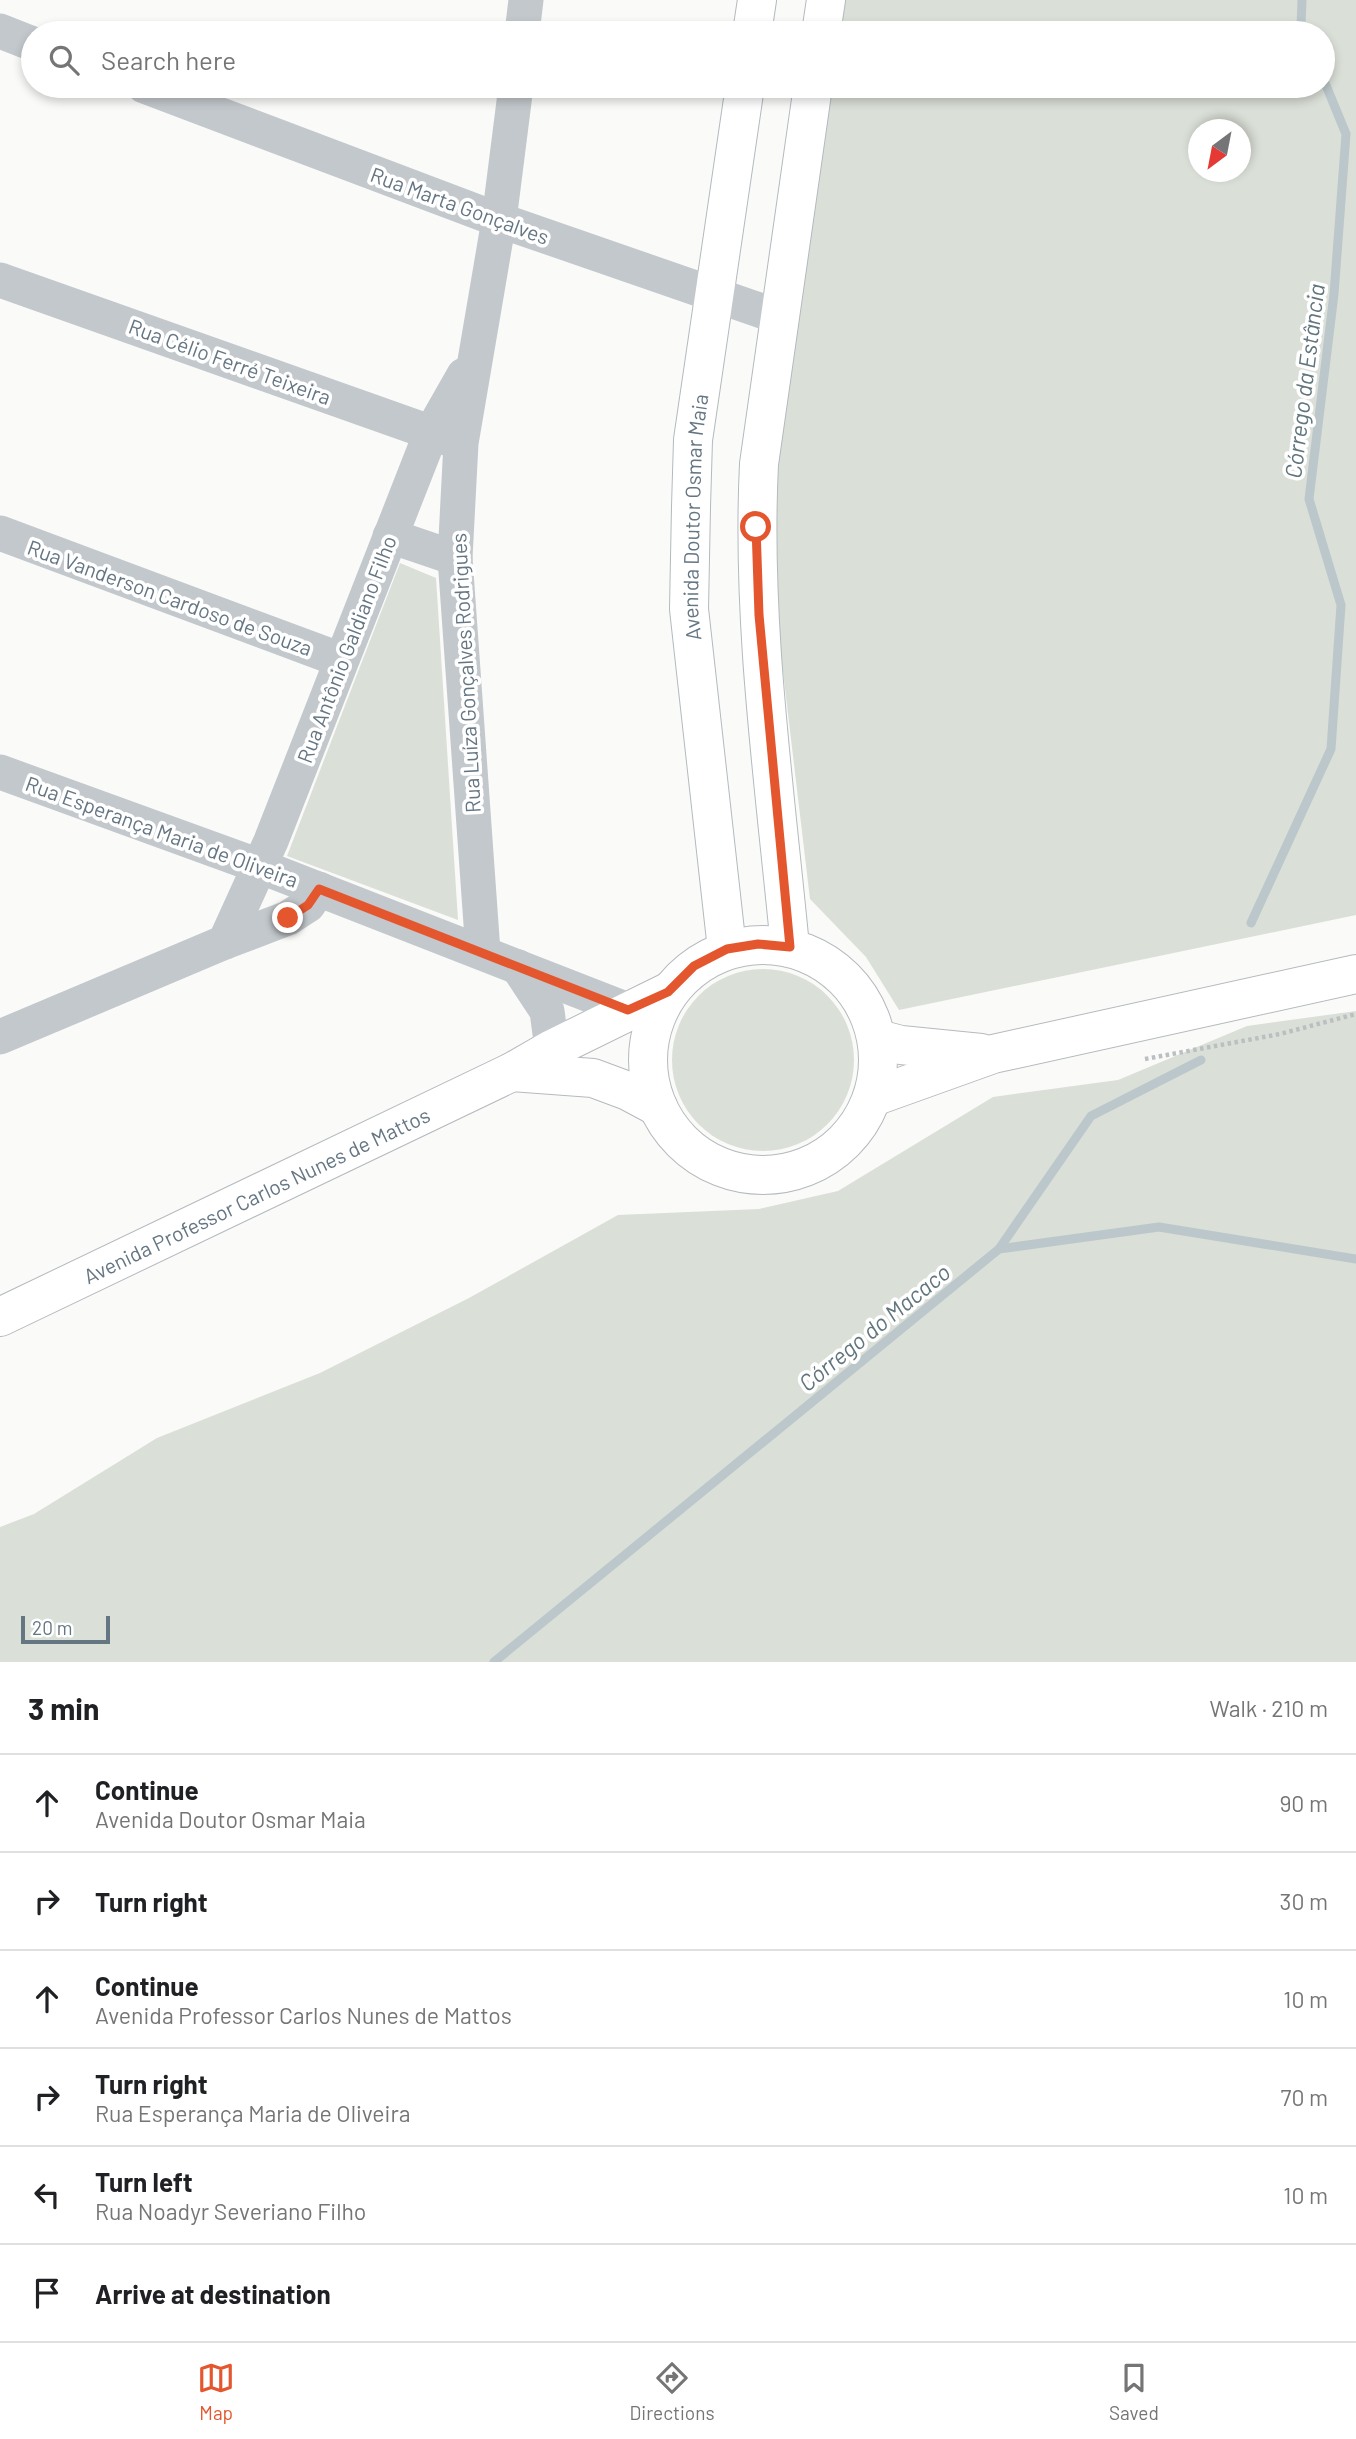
<!DOCTYPE html>
<html lang="en">
<head>
<meta charset="utf-8">
<style>
  body { margin:0; font-family:Barlow,sans-serif; background:#f2f2f2; color:#202124 }
  .compass { position:absolute; left:1188px; top:119px; width:63px; height:63px; border-radius:50%; background:#fff; box-shadow:0 4px 10px #0003; rotate:212deg }
  .scale { position:absolute; left:21px; bottom:18px; width:89px; box-sizing:border-box; padding-left:7px; border:4px solid #657683; border-top:0; font-size:19px; line-height:24px; white-space:nowrap; color:#657683; -webkit-text-stroke:5px #fff; paint-order:stroke }
  .stop { position:absolute; width:21px; height:21px; margin:-16px; border:5px solid #e4572e; border-radius:50%; background:#fff }
  .stop.end { background:#e4572e; border-color:#fff; box-shadow:0 2px 7px #0008 }
  .list { margin:0; padding:0; list-style:none }
  h2 { display:flex; justify-content:space-between; align-items:center; height:91px; margin:0; padding:0 28px; font-size:30px }
  h2 small { font-size:23px; font-weight:400; color:#757577 }
  .list li { display:grid; grid-template-columns:46px 1fr auto; gap:21px; align-items:center; box-sizing:border-box; height:98px; padding:0 28px; border-top:2px solid #e0e0e0 }
  .list b { display:block; font-size:26px; white-space:nowrap }
  .list p { margin:0; font-size:23px; white-space:nowrap; color:#757577 }
  .list em { font-size:23px; font-style:normal; color:#757577 }
  .icon { flex:none; width:38px; height:38px; fill:none; stroke:currentColor; stroke-width:2; stroke-linecap:round; stroke-linejoin:round }
  .map { position:relative; flex:none; width:1356px; height:1662px; overflow:hidden }
  .search { position:absolute; background:#fff; box-shadow:0 4px 10px #0003; left:21px; right:21px; top:21px; height:77px; display:flex; align-items:center; gap:18px; box-sizing:border-box; padding:0 24px; border-radius:38px; color:#757577; font-size:26px }
  .sheet { height:679px; background:#fff }
  nav { display:flex; justify-content:space-around; align-items:center; box-sizing:border-box; height:98px; border-top:2px solid #e0e0e0; background:#fff; font-size:19px; color:#757577 }
  nav a { display:grid; justify-items:center; gap:4px }
  nav .on { color:#e4572e }
  .map>svg:first-child { display:block }
  .green { fill:#dadfd7; fill-rule:evenodd }
  .lines { fill:none; stroke-linecap:round; stroke-linejoin:round }
  .stream { stroke:#bbc7cb; stroke-width:9 }
  .secondary-casing { stroke:#b3babf; stroke-width:40 }
  .primary-casing { stroke:#b5babe; stroke-width:40 }
  .path { stroke:#bbbfc2; stroke-width:4.5; stroke-dasharray:3.5 3.5; stroke-linecap:butt }
  .street { stroke:#c3c8cc; stroke-width:35 }
  .secondary { stroke:#fff; stroke-width:38 }
  .primary { stroke:#fff; stroke-width:38 }
  .route { stroke:#e4572e; stroke-width:9 }
  .labels { text-anchor:middle; dominant-baseline:central; stroke-width:7; stroke-linejoin:round; paint-order:stroke }
  .street-label { font-size:21px; fill:#657683; stroke:#fff }
  .water-label { font-size:23px; font-style:italic; fill:#60757c; stroke:#fff }
</style>
</head>
<body>
<div class="map">
<svg width="1356" height="1662" viewBox="0 0 1356 1662">
  <rect width="100%" height="100%" fill="#fafaf8"/>
  <g class="green">
    <path d="M843,0H1356V915L899,1010L866,957L810,899L782,663L772,540L778,457L831,86H1323V33H838ZM1198,130H1240V172H1198Z"/>
    <path d="M400,563L436,578L458,920L287,856Z"/>
    <circle cx="763" cy="1060" r="91"/>
    <path d="M1356,1011V1662H0V1527L34,1514L157,1438L320,1373L469,1298L618,1215L759,1209L838,1191L993,1097L1118,1080L1247,1026Z"/>
  </g>
  <g class="lines">
    <g class="stream">
      <path d="M1302,0L1301,26L1304,33"/>
      <path d="M1251,923L1331,749L1341,605L1309,499L1334,294L1346,134L1323,78"/>
      <path d="M999,1249L1091,1116L1201,1060"/>
      <path d="M494,1662L999,1249L1159,1227L1356,1259"/>
    </g>
    <g class="secondary-casing">
      <g id="secondary">
        <path d="M752,33L757,0"/>
        <path d="M821,33L826,0"/>
        <path d="M790,947C775,788 751,624 759,464L813,86"/>
        <path id="s1" d="M727,949L689,609L691,507L693,440L745,86"/>
      </g>
    </g>
    <g class="primary-casing">
      <g id="primary">
        <circle cx="763" cy="1060" r="115"/>
        <path d="M878,1039L901,1045L981,1053"/>
        <path d="M512,1072L593,1078L628,1091L658,1107"/>
        <path d="M873,1097L993,1054L1356,974"/>
        <path id="s2" d="M0,1317L512,1072L552,1049L668,992"/>
      </g>
    </g>
    <path class="path" d="M1145,1059L1280,1034L1356,1014"/>
    <g class="street">
      <path d="M0,31L33,44"/>
      <path d="M522,33L526,0"/>
      <path d="M144,86L499,220L779,317"/>
      <path d="M0,280L452,440"/>
      <path d="M0,533L341,660"/>
      <path d="M390,536L455,558"/>
      <path d="M0,772L259,866L628,1010"/>
      <path d="M225,942L271,841L431,433L464,375"/>
      <path d="M483,952L455,558L461,443L499,220L516,86"/>
      <path d="M518,967L547,1011L552,1049"/>
      <path d="M0,1037L225,942L288,918L308,905L319,889"/>
    </g>
    <use href="#secondary" class="secondary"/>
    <use href="#primary" class="primary"/>
  </g>
  <g class="lines">
    <path class="route" d="M288,918L308,905L319,889L628,1010L668,992L694,966L727,949L758,944L790,947L759,615L756,527"/>
  </g>
  <g class="labels">
    <g class="street-label">
      <text transform="translate(460 205) rotate(20)">Rua Marta Gonçalves</text>
      <text transform="translate(230 361) rotate(20)">Rua Célio Ferré Teixeira</text>
      <text stroke="none"><textPath href="#s1" startOffset="434">Avenida Doutor Osmar Maia</textPath></text>
      <text transform="translate(170 597) rotate(20)">Rua Vanderson Cardoso de Souza</text>
      <text transform="translate(346 649) rotate(-69)">Rua Antônio Galdiano Filho</text>
      <text transform="translate(465 673) rotate(-93)">Rua Luíza Gonçalves Rodrigues</text>
      <text transform="translate(162 831) rotate(20)">Rua Esperança Maria de Oliveira</text>
      <text stroke="none"><textPath href="#s2" startOffset="284">Avenida Professor Carlos Nunes de Mattos</textPath></text>
    </g>
    <g class="water-label">
      <text transform="translate(1304 381) rotate(-83)">Córrego da Estância</text>
      <text transform="translate(874 1327) rotate(-39)">Córrego do Macaco</text>
    </g>
  </g>
</svg>
<svg class="compass" viewBox="-18 -18 36 36"><path d="M0-13l5 13h-10z" fill="#e53935"/><path d="M0 13l5-13h-10z" fill="#757577"/></svg>
<div class="scale">20 m</div>
<div class="stop" style="left:756px;top:527px"></div>
<div class="stop end" style="left:288px;top:918px"></div>
<div class="search"><svg class="icon" aria-label="search" viewBox="0 0 24 24"><circle cx="10" cy="10" r="6"/><path d="M15 15l6 6"/></svg>Search here</div>
</div>
<section class="sheet">
<h2>3 min<small>Walk · 210 m</small></h2>
<ul class="list">
<li><svg class="icon" aria-label="ahead" viewBox="0 0 24 24"><path d="M12 20V5M6 11l6-6 6 6"/></svg><div><b>Continue</b><p>Avenida Doutor Osmar Maia</p></div><em>90 m</em></li>
<li><svg class="icon" aria-label="right" viewBox="0 0 24 24"><path d="M7 20v-9h11M14 6l5 5-5 5"/></svg><div><b>Turn right</b></div><em>30 m</em></li>
<li><svg class="icon" aria-label="ahead" viewBox="0 0 24 24"><path d="M12 20V5M6 11l6-6 6 6"/></svg><div><b>Continue</b><p>Avenida Professor Carlos Nunes de Mattos</p></div><em>10 m</em></li>
<li><svg class="icon" aria-label="right" viewBox="0 0 24 24"><path d="M7 20v-9h11M14 6l5 5-5 5"/></svg><div><b>Turn right</b><p>Rua Esperança Maria de Oliveira</p></div><em>70 m</em></li>
<li><svg class="icon" aria-label="left" viewBox="0 0 24 24"><path d="M17 20v-9H6M10 6l-5 5 5 5"/></svg><div><b>Turn left</b><p>Rua Noadyr Severiano Filho</p></div><em>10 m</em></li>
<li><svg class="icon" aria-label="arrive" viewBox="0 0 24 24"><path d="M6 21V4h12l-3 4 3 4H6"/></svg><div><b>Arrive at destination</b></div></li>
</ul>
</section>
<nav>
<a class="on"><svg class="icon" aria-label="map" viewBox="0 0 24 24"><path d="M3 6l6-2 6 2 6-2v14l-6 2-6-2-6 2zM9 4v14M15 6v14"/></svg>Map</a>
<a><svg class="icon" aria-label="directions" viewBox="0 0 24 24"><path d="M12 3l9 9-9 9-9-9zM9 14v-3h6M13 9l2 2-2 2"/></svg>Directions</a>
<a><svg class="icon" aria-label="saved" viewBox="0 0 24 24"><path d="M7 4h10v16l-5-4-5 4z"/></svg>Saved</a>
</nav>
</body>
</html>
